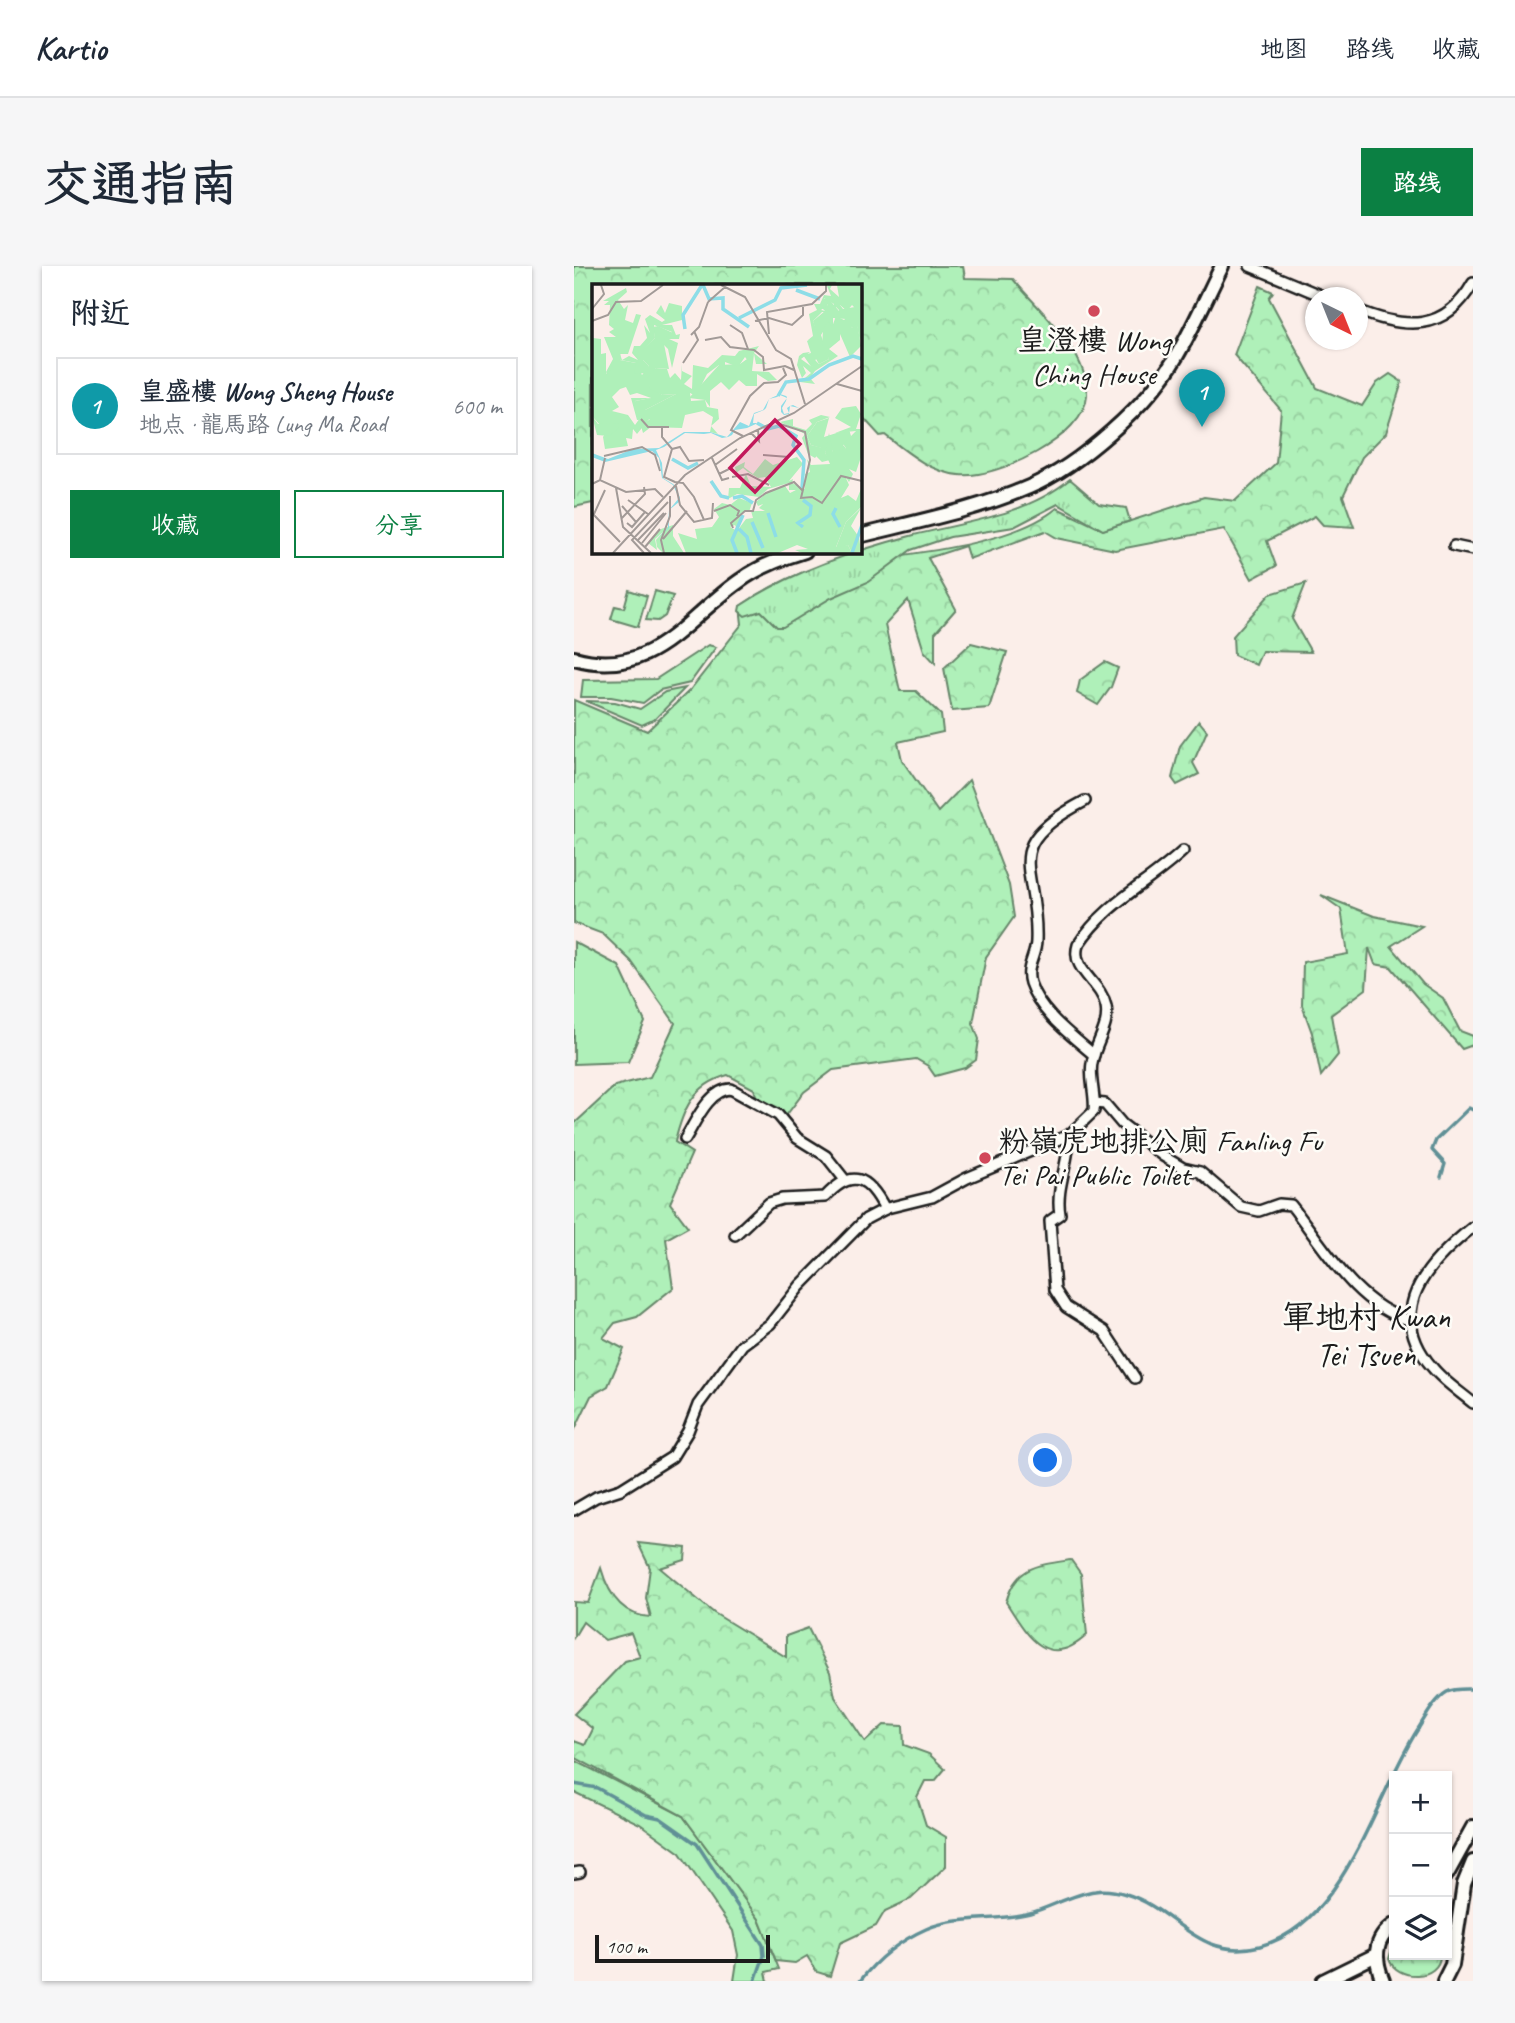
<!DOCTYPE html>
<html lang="zh">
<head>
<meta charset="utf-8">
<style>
  body { margin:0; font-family:Caveat,"LXGW WenKai TC",sans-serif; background:#f6f6f7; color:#1f2937 }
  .controls { position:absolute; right:21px; bottom:21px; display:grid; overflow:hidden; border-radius:0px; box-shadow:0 2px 5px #0004 }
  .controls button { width:63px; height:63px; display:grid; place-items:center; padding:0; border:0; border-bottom:2px solid #e0e1e3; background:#fff; color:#1f2937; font:35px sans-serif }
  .compass { position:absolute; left:731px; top:21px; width:63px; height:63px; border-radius:50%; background:#fff; box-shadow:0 2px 5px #0004; rotate:137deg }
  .scale { position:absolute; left:21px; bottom:18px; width:175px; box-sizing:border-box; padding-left:7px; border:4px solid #1c1c1c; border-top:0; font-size:19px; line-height:24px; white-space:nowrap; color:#1c1c1c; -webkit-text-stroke:5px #fdfcf7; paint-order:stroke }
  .you { position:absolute; left:472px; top:1195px; width:24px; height:24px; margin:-18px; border:5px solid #fff; border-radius:50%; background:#1a73e8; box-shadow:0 0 0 10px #1a73e833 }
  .badge { display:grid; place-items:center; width:46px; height:46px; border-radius:50%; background:#0b8043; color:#fff; font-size:23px; font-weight:700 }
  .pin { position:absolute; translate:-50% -58px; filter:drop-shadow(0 2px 4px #0008) }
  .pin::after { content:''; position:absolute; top:37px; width:24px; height:21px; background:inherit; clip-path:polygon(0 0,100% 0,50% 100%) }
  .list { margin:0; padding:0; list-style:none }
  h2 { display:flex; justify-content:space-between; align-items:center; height:91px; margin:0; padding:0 28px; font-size:30px }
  h2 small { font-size:23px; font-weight:400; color:#747a83 }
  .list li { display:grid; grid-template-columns:46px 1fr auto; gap:21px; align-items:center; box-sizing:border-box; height:98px; margin:0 14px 14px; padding:0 14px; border:2px solid #e0e1e3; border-radius:0px }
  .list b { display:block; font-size:26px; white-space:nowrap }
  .list p { margin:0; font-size:23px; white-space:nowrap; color:#747a83 }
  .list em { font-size:23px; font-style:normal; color:#747a83 }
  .actions { display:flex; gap:14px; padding:21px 28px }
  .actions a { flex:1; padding:16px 0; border:2px solid #0b8043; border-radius:0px; text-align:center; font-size:24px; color:#0b8043 }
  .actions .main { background:#0b8043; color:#fff }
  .icon { flex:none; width:38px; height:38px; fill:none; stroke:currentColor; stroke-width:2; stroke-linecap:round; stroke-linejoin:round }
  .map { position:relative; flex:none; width:899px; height:1715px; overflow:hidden; border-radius:0px }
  header { display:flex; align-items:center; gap:42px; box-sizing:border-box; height:98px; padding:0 35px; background:#fff; border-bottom:2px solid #e0e1e3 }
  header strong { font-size:33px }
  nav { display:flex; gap:38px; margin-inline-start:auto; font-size:24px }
  .intro { display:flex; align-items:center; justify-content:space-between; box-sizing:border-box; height:168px; padding:0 42px }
  h1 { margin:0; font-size:49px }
  .button { padding:18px 32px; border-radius:0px; background:#0b8043; color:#fff; font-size:24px; font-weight:700 }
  main { display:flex; gap:42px; padding:0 42px }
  aside { flex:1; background:#fff; border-radius:0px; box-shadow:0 2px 5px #0004 }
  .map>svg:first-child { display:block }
  .green { fill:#aff0b9; stroke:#66866a; stroke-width:2 }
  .forest { fill:url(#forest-crowns); stroke:#66866a; stroke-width:2 }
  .park { fill:url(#park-tufts); stroke:#66866a; stroke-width:2 }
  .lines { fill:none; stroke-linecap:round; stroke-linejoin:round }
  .stream { stroke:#609096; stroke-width:3.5 }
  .street-casing { stroke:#1c1c1c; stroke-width:14 }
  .secondary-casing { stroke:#1c1c1c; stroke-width:18 }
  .street { stroke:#fdfcf7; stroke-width:9 }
  .secondary { stroke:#fdfcf7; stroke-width:12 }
  .poi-dot { fill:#d1495b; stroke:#fdfcf7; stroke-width:2.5 }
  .labels { text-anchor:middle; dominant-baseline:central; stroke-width:5; stroke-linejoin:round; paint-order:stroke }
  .poi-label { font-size:30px; fill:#1c1c1c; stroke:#fdfcf7 }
  .quarter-label { font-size:33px; fill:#1c1c1c; stroke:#fdfcf7 }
  .inset-river { fill:none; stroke:#8ddde7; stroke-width:3.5 }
  .inset-road { fill:none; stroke:#a29a97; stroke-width:2 }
  .view { fill:#c2185b; fill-opacity:0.15; stroke:#c2185b; stroke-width:3.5 }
  .inset-edge { fill:none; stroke:#1c1c1c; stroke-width:3.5 }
</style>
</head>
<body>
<header>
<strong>Kartio</strong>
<nav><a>地图</a><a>路线</a><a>收藏</a></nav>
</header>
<div class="intro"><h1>交通指南</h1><a class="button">路线</a></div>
<main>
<aside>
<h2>附近<small></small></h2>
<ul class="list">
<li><span class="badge" style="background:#0f9aa8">1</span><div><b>皇盛樓 Wong Sheng House</b><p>地点 · 龍馬路 Lung Ma Road</p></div><em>600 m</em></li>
</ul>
<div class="actions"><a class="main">收藏</a><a>分享</a></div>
</aside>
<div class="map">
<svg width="899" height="1715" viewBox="0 0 899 1715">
  <defs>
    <pattern id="forest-crowns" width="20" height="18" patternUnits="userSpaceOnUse" patternTransform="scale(1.75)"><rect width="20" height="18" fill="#aff0b9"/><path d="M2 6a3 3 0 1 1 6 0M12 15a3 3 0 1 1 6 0" fill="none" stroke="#96cd9e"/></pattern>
    <pattern id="park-tufts" width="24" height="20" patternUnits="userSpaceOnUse" patternTransform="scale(1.75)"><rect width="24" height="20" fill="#aff0b9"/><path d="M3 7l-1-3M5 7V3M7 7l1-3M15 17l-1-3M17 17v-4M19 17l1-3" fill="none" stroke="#96cd9e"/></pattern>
  </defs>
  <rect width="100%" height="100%" fill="#fbeee9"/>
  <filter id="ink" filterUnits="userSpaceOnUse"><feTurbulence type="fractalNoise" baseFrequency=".0143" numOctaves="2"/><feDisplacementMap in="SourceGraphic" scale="14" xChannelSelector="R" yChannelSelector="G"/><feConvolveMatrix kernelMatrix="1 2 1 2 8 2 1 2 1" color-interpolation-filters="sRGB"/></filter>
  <g filter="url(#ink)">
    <g class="green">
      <path d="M55,324L73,330L64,361L37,353L41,340L50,342Z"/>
      <path d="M134,379L142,381L116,417L86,424L69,437L37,431H7L9,414L82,413Z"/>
      <path d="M111,422L81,453L68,459L12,435L41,436L66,443L91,426Z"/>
      <path d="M0,676L45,700L71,756L54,796L0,798Z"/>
      <path d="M0,1494L109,1550L185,1653L205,1703L192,1706L194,1715H160L164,1689L159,1665L106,1587L66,1558L0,1526Z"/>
    </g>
    <g class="forest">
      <path d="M0,0H389L391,12L439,13C465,45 514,84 513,129C511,171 423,213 385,209C356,206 334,187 311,169L306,170L285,147V19H19V237L0,241Z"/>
      <path d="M686,20L699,26L695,32L743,122L788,140L803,117L816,108L828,116L812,167L788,191L769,230L780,261L749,259L741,250L693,275L702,300L678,313L650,263L541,284L483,272L471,265L395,293L391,280L354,292L382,343L361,367V397L350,385L334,334L311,359L326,425H342L367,449L369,466L324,476L328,494L364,546L395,514L435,619L440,651L412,691L399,757L405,773L402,794L391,802L361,810L354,800L342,793L259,804L230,826L211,851L185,839L180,823L154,809C119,819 109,843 101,876L118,887L96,937L114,961L92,973L99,1022L63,1051L41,1057L29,1072L50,1083L34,1120L17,1130L0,1165V858L41,820L76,811L101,757L57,695L29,668L0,657V434L73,465L116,424L168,358L166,340C191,323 218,309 247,300C264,296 283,295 300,293C353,286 442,276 483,242L529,264L630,231L661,235L702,197L707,144L660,89Z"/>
      <path d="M732,317L718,353L737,386L688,385L682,399L660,389L659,370L696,328Z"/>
      <path d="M397,377L433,386L415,442L378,445L370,402Z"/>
      <path d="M531,396L544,402L537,421L524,439L503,427L506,414Z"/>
      <path d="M625,455L633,465L619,497L625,508L603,519L598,512L606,480Z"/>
      <path d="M747,629L800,650L848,660L817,680L849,718L869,732L886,765L899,770V779L888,783L817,701L801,698L795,682L792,723L757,749L764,789L747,810L738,767L728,739L729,696L774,688L767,643Z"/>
      <path d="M64,1277L112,1282L111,1294L86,1302L140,1347L212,1391V1370L234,1362L256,1406L261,1431L291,1476L310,1459L329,1460L330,1479L355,1488L371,1503L361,1515H351L343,1531L352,1559L372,1571V1600L337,1633L311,1645L302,1660L266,1677L256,1710L243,1706L233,1690L221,1697L202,1695L185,1653L109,1550L0,1491V1475L11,1479L19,1463L0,1448L51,1395L66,1391L57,1367L31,1374L9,1356L0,1371V1336L14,1337L27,1302C34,1327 48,1350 77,1351L72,1332L76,1302Z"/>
      <path d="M497,1294L507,1308L513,1369C473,1406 453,1369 432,1336C442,1300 464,1299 497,1294Z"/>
      <path d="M820,1676V1689H866C866,1715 822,1715 815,1693Z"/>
    </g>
    <g class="park">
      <path d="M496,213L525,238L552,242L556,255L529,264L484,238L440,261L376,271L337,284L294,316L257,332L209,361H203L187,345L171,350L165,345L166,340C216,306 282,284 340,269C393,256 453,249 496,213Z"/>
      <path d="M81,325L99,330L91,350L84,355L72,354Z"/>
    </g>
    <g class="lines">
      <g class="stream">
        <path d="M867,911L871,898L858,884L862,874L895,842L899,844"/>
        <path d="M0,1518L23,1522L72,1549L86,1552L123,1578L189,1679L190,1690L181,1715"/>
        <path d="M286,1715C303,1693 325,1675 352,1663C384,1649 422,1656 456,1647C478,1641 498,1628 521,1625C532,1623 542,1625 552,1628C602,1643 624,1696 686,1680C772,1657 800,1531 844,1463C851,1452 861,1433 873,1426C881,1422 891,1423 899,1423"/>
      </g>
      <g class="street-casing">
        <g id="street">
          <path d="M676,0L753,32"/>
          <path d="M783,44C830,63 871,67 899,17"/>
          <path d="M880,280L899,284"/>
          <path d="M511,535C422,582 465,599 462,675C462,690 451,701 456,717C466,747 497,769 520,789"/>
          <path d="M521,837L531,838L548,858L589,890L609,902L626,906L667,941L685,945L705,938L717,939C749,979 782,1040 835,1054"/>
          <path d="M495,869C496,895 481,922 486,948L476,955L481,1024L492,1041L530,1065L561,1112"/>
          <path d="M111,873C121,857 135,823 157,823L204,849L223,872L252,890L271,914"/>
          <path d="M899,961C852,998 810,1045 858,1101C869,1115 886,1126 899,1137"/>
          <path d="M161,969L195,937L208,933L251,931C278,902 294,910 311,943"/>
          <path d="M0,1244L22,1231L47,1223L98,1191L114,1165L124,1139L168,1079L196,1058L226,1020L292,953L313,942L358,931L393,912L495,869L520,845C522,829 515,813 518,797C521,777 536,761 532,740C527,716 496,704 504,679C531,637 574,618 609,585"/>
          <path d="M0,1607L6,1606"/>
        </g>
      </g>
      <g class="secondary-casing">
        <g id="secondary">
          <path d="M285,270C341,256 402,244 455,221C505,200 575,138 602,91C619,62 633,30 648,0"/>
          <path d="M0,392C79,414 110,353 167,314C186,300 208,292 231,285"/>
          <path d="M873,1608L899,1561"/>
          <path d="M749,1715L802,1689"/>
          <path d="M809,1715C800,1693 799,1674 820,1659"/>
          <path d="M870,1715L878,1699L890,1618L899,1596"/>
        </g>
      </g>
      <use href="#street" class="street"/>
      <use href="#secondary" class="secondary"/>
    </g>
  </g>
  <g class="poi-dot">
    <circle cx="520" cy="45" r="7"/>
    <circle cx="411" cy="892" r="7"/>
  </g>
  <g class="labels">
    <g class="poi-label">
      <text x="520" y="74">皇澄樓 Wong<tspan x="520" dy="34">Ching House</tspan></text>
      <text x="425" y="875" text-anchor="start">粉嶺虎地排公廁 Fanling Fu<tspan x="425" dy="34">Tei Pai Public Toilet</tspan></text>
    </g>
    <g class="quarter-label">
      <text x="792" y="1051">軍地村 Kwan<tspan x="792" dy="38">Tei Tsuen</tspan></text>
    </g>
  </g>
  <g transform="translate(18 18)">
    <rect width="270" height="270" fill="#fbeee9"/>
    <path d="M236,14L247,27L248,21L251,25L269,22V53L268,57L265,42L260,44L254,35L241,34V43H234L229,51L237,75L227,80L224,75L220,84L211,71L219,69L215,57L225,51L221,37L233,27L229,23L236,21L231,15ZM66,42L81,49L72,60L77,85L64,84L57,101L70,111L84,110L53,126L43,117L59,114L45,109L38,111L34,103L28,105L20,113L27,123L20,127L36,131L43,141L48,134H58L45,150L41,145L40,155L34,154L36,162L13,165L11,153L19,140H7L0,132L1,54L9,55V70L14,69V90L22,77L20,63L29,62L28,76L44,79L50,91L57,82L51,76L50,66L63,54L61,43ZM162,70L160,87L177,88L185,96L176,97L165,90V102H154L147,96L137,106L129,98L118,107V123L113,116L97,114L127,81L148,80ZM237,134L232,153L257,145L259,152L257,163L255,159L251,161L254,164L247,169L241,168L237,159L233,169L238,176L230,178L224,172L229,164L219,161L215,152L225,138ZM269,224L259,242L267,253L269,268L260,269L256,261L243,266L254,238Z" fill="#aff0b9"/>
    <path d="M240,1L238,5L247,13L245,1H269V22L266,27L260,21L255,27L248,21V27L244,23L242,28V20L232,14L236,21L229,26L238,28H230L221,37L228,55L216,56L221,52L217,30L225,26L222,20H228L232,11L239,12L235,2ZM34,4L35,8L26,16L32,25L36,21L33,36L41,39L44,30L49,31L36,70H28L30,76L37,72L46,76L40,69L42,62H48L55,54L52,41L58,49L53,35L58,31L70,38L73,36L64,29L69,21L73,29L77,19L90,22V36L70,41H80L84,51L88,50L87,55H77L86,59L80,84L76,65L69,58L80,48L62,41L63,54L51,66V76L57,82L55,89L42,90L44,79L24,75L16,90L11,86L13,73L14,88L21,75L12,53H24L17,48L22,45L17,41L18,21H12L17,17H11ZM244,32L252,36L256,32L260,44L265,39L269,62L258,73L248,50V56L237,65L246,72L223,87L218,94L223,100L208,98L219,89L211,82L214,89L210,94L205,81L207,72L211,69L218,68L209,75L220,83L222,75L227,80L237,75L230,63L231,46L236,37L240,43ZM167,62L162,69L175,80H164L162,70L156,77L153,73L146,83L133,78V88L127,81L115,90L104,112L98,109L99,117L113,116L115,123L126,125L127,135L119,142L126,150L118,148L121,133L111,127L93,131L90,144L59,143L51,149L49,142L58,135L45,136L39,114H59L43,117L55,121L53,126L84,110L70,111L58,105L55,94L64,84L75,85L78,94L83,89L89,96L90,80V87L100,92L92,100L100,105L101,81L116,84L130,71L143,72L147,67ZM264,122L269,130L264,145H269V173L264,188L257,185L261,190L257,198L253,192L257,201L249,214L256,211L264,217L269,205V223L254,238L244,263L256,261L260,269H210L203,266L216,265L205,261L186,269H94L86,249L105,255L103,245L120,243L127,233L122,225L130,219L138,221L147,214L160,219L157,228H150L145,245L143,241L138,243L145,247L154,235L161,234L159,227H173L167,224L171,220L166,222L164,218L177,207L193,202L198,209L204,206H197V199L176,205L167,213L145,210L136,215L137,204H148L154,190L159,202L179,203L173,193L166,194L156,188L151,184L144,189L143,183L153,178L152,183L161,190L173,175L181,181L205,173L211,180L197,197L201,195L200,199L213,205V190L218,188L215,175L219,181L238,180L233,169L237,149L241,168L254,164L251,160L264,147L243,149L259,143L243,134L250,124ZM229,131L238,133L225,138L215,152L219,161L231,164L223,174L216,170L210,154L213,150L188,138L201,135V142L214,146L220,140L217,136ZM81,241V252L92,269H71L65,263L64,256L72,247L63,255L65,266L56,259L69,245Z" fill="#aff0b9"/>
    <path d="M0,132L6,140L26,139L27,144L17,152L5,151Z" fill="#aff0b9"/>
    <path d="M188,110L194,112L195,113L194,117L190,124L192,130L197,129L195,124L198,122L201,121L207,124L198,122L197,130L192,131L189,128V122L195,114L188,111L185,113L177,115L174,124L172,126L162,130L161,139H166L155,144L143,146L140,151L136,153L130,154L119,149L112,150L93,149L72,163L64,166L70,179L71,194L81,200L84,203L88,214L87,218L77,226V244L63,256L70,269L63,256L76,244L77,226L87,214L81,201L70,194L67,174L60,167L13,178L0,173V169L16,175L41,165L67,164L92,148H118L135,153L148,138L157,142L162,129L171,126L177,115Z" fill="#8ddde7"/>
    <path class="inset-river" d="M111,1L117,15L131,14V25L157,43M204,6L228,15M147,34L183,16L189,4L215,1M93,45L91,31L110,1M186,112L194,98L217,95L237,81L261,72L270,75M165,139L176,145L187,142L204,152L201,161L212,176L210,204M80,175L96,184L106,179M119,197L129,212L137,214M141,214L150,212L161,219M211,216L219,222L218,231L206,239L211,243M244,224L241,230L248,243M176,229L184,253M160,238L171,264M147,245L155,253L159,269M145,269L140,256L151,231M260,269L270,241"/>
    <path class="inset-road" d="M129,1L153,13L184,66L199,75L213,120M116,18L133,3M0,25L12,10L9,1M0,37L16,31L24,18L49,17L71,1M163,37L177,34L200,41L211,31V23M138,41L150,49L156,65M177,50L175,28L220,20L234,7V1M99,51L107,43L116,18M113,56L129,53L138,63L162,66L171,73L172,86L193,82L202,86M91,79L106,56L102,47M245,100L270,107M49,135L56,143H77M185,139L213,148L218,176L209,214L220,213L230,219L249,192L270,197M70,144V153L80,165M159,149L167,157L166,146M151,152L139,146L158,112L172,99L186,98L194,91L191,84M80,165L72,193L83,198M80,165L88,163L97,177L112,176M171,171L197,173M12,172L50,163L63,171L68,187M120,174L130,196L137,194M123,181L145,165M127,190L139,184L145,191M140,193L156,190L177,201M8,196L13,174M83,198L91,199L102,213L112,236M0,200L8,196L34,208L63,205L71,213M84,202L88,221L102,238L120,234L121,219M24,204L31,243L59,269M36,216L56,230M30,222L44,238M122,227L138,221L147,227L145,232M0,229L28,258M2,230L13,206M29,235L53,210L52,203M35,239L40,243L53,228M141,244L139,239L153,227H161L164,216L174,209L202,198L211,207M71,255L95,227M46,256L72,229M50,259L74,229M53,263L68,245M21,269L93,191L148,154L202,129L270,82M52,269L40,256L76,218M72,269L69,256L78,232V212"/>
    <path class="view" d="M183,136L208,160L163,208L138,184Z"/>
    <rect width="270" height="270" class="inset-edge"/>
  </g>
</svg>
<div class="controls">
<button>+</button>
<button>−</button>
<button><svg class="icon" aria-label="layers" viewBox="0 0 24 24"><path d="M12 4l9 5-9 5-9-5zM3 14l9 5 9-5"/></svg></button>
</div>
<svg class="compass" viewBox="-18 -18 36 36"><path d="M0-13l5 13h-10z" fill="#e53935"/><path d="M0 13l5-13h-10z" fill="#747a83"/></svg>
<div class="scale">100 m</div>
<div class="you"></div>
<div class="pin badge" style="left:628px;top:161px;background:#0f9aa8">1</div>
</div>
</main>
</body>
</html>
